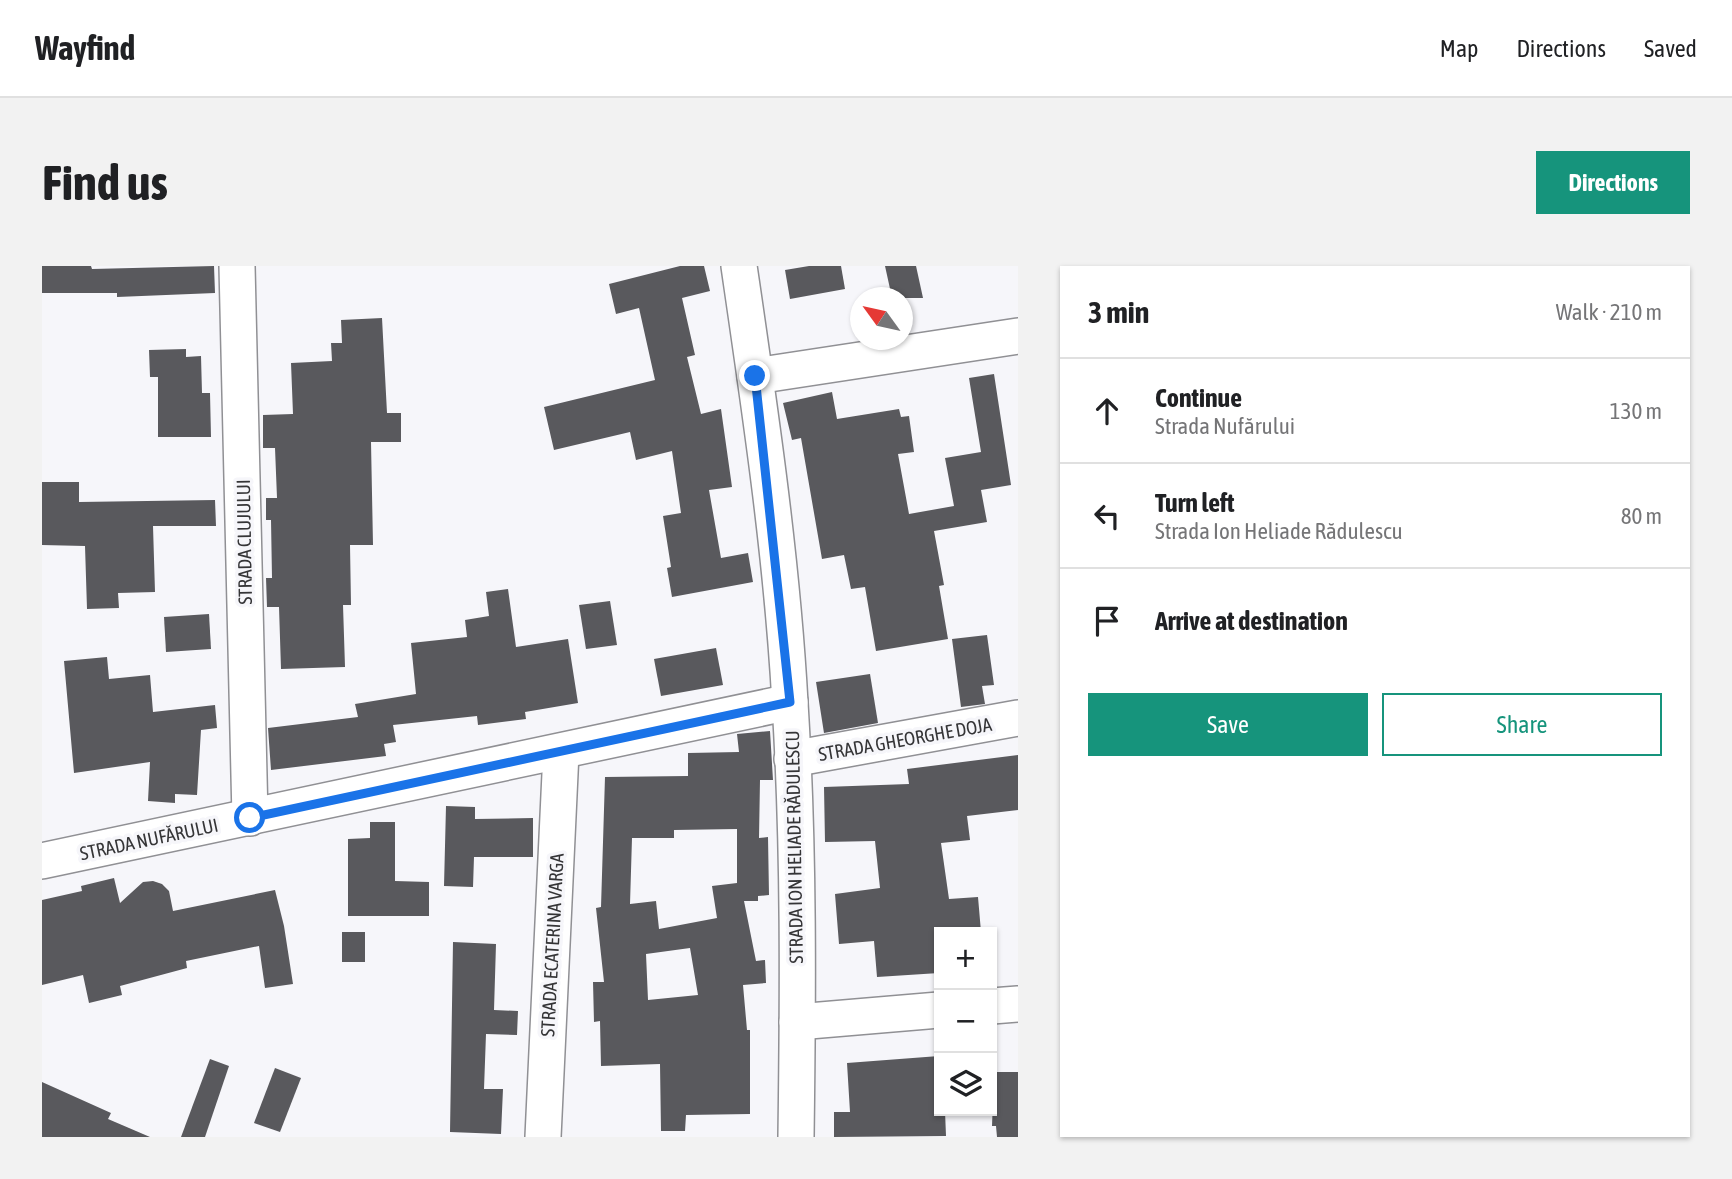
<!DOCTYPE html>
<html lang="en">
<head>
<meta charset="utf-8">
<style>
  body { margin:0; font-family:"Asap Condensed",sans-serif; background:#f2f2f2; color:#202124 }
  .controls { position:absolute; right:21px; bottom:21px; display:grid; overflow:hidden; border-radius:0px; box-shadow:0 2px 5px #0004 }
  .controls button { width:63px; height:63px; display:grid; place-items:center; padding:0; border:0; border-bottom:2px solid #e0e0e0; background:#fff; color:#202124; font:35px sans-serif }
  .compass { position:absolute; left:808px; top:21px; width:63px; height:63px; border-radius:50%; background:#fff; box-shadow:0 2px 5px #0004; rotate:303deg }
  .stop { position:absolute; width:21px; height:21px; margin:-16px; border:5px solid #1a73e8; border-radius:50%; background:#fff }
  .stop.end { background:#1a73e8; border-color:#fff; box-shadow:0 2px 7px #0008 }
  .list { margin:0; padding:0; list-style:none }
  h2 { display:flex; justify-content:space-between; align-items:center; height:91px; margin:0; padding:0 28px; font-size:30px }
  h2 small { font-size:23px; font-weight:400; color:#757577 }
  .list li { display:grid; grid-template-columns:46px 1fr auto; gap:21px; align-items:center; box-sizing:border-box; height:105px; padding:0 28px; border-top:2px solid #e0e0e0 }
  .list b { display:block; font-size:26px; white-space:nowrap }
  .list p { margin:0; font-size:23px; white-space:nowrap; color:#757577 }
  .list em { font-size:23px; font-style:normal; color:#757577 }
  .actions { display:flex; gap:14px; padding:21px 28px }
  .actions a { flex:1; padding:16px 0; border:2px solid #16947c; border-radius:0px; text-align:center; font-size:24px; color:#16947c }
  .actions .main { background:#16947c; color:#fff }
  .icon { flex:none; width:38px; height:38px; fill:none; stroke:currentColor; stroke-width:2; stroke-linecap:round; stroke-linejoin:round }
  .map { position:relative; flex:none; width:976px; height:871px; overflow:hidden; border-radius:0px }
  header { display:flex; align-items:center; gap:42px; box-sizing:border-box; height:98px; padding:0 35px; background:#fff; border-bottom:2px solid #e0e0e0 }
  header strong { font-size:33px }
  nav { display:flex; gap:38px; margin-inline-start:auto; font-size:24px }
  .intro { display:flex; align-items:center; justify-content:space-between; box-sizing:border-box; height:168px; padding:0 42px }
  h1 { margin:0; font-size:49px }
  .button { padding:18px 32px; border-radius:0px; background:#16947c; color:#fff; font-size:24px; font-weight:700 }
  main { display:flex; gap:42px; padding:0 42px }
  aside { flex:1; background:#fff; border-radius:0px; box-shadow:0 2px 5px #0004 }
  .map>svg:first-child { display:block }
  .building { fill:#59595d; fill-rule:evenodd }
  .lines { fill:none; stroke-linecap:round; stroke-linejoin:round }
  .street-casing { stroke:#909094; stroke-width:38 }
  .street { stroke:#fff; stroke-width:35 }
  .route { stroke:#1a73e8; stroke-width:9 }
  .labels { text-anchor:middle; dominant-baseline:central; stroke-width:7; stroke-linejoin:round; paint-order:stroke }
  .street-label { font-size:19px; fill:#353537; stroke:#f6f6fa }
</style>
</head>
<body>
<header>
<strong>Wayfind</strong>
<nav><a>Map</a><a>Directions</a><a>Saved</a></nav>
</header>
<div class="intro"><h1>Find us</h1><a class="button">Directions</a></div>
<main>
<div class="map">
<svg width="976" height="871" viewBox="0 0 976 871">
  <rect width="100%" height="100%" fill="#f6f6fa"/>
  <g class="building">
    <path d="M0,0H49L50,3L172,0L173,27L75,31V27H0Z"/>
    <path d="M638,0H662L668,25L640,32L653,89L645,91L659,148L679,143L690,221L667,224L679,292L706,287L711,316L630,331L625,302L629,301L621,250L639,247L630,185L594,194L588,166L512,184L502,141L613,114L597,42L574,48L567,18Z"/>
    <path d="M767,0H799L803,23L748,33L743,4Z"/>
    <path d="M843,0H874L881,32H850Z"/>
    <path d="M340,52L345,147H359V176H329L331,279H308L309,339H301L303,401L239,403L237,341H225L224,312H230L229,254H224V232H235L233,182H221V149L251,148L249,97L290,95L289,77H300L299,54Z"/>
    <path d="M144,83V91L159,90L160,127H168L169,171H116V111H108L107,84Z"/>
    <path d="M952,108L969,219L939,224L945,256L892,265L902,319L897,320L906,373L834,385L823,321L809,323L802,289L780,293L759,172L750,174L741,137L790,126L795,153L857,143L859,151L867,150L872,186L856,188L867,248L912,240L903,192L939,186L927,112Z"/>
    <path d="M0,216H37V236L173,234L174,260H111L113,326L76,327L77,342L45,343L43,280L0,279Z"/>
    <path d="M466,323L474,381L526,373L536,437L483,446L484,453L436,459L435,450L351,459L354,476L342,478L344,490L229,504L226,462L316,451L313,438L374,428L369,377L425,371L423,354L447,350L444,326Z"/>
    <path d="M568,335L575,379L544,383L537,339Z"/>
    <path d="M167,348L169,383L124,386L122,351Z"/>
    <path d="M945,369L952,419L940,420L943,438L919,441L910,373Z"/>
    <path d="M674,382L681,419L619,430L612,393Z"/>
    <path d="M65,391L67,413L108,409L111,446L173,439L175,462L159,464L155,529L133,528V537L106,535L108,496L32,507L22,395Z"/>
    <path d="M828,408L836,457L782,467L774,416Z"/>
    <path d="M728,465L731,514H718L717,572L726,571L727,629L716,630V635H702L714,695L723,694L724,717L701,719L705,764H708V848L644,849L643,865H619L618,798L559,800L558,755L552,756L551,716H562L554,642L559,641L563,511L646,510V487L697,486L695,468ZM695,563V617L670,620L675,652L617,663L614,635L588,638L590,572H632V564ZM648,682L656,729L606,734L604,688Z"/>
    <path d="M976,489V544L925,550L928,574L899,577L907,633L936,631L939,666H897V707L835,711L832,675L797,678L793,628L838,622L833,575L783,576L782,521L867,518L865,503Z"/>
    <path d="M404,540L433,541V553L491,552V591H432L431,621L402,620Z"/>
    <path d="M328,556H353V615L387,616V650H306V573L328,572Z"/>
    <path d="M72,612L78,637L101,616L111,615L120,618L127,625L131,645L233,624L242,660L251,718L223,722L217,680L144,695L145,702L78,720L80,729L47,737L41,709L0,719V634L40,625L39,620Z"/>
    <rect x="300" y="666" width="23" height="30"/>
    <path d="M411,676L454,678L452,744L476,745L475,769L444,768L442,823H461L459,868L408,866Z"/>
    <path d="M897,790V845H903L904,870L792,871V846H808L805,797Z"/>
    <path d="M168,793L187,800L163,871H139Z"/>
    <path d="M233,802L259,812L238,866L212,857Z"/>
    <path d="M952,806H976V871H955L954,860H950Z"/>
    <path d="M0,816L69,847L66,853L108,871H0Z"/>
  </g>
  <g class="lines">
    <g class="street-casing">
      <g id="street">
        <path d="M195,0L208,552"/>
        <path d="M697,0C718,144 740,291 748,437C757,581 756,727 754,871"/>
        <path d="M713,110L976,70"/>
        <path d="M750,493L976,452"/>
        <path d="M0,595L748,436"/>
        <path d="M950,740L976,738"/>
        <path d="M755,756L897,744"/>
        <path d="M501,871L519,486"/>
      </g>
    </g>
    <use href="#street" class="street"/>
  </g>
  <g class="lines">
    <path class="route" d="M208,552L748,436L713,110"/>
  </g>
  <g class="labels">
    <g class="street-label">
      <text transform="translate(202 276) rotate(-91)">STRADA CLUJULUI</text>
      <text transform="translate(863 473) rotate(-10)">STRADA GHEORGHE DOJA</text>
      <text transform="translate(107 573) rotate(-12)">STRADA NUFĂRULUI</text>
      <text transform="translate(752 581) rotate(-91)">STRADA ION HELIADE RĂDULESCU</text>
      <text transform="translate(510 679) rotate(-87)">STRADA ECATERINA VARGA</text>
    </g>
  </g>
</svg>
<div class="controls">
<button>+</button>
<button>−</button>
<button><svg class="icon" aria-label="layers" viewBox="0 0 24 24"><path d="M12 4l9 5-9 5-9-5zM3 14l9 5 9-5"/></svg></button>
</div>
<svg class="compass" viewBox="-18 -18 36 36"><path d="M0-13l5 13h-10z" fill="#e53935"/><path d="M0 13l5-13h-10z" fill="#757577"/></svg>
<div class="stop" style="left:208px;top:552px"></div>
<div class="stop end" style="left:713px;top:110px"></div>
</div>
<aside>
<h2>3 min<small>Walk · 210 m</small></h2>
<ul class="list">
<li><svg class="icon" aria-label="ahead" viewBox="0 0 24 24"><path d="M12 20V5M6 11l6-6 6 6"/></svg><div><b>Continue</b><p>Strada Nufărului</p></div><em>130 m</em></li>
<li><svg class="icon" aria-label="left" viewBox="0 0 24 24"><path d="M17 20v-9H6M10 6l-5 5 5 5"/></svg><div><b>Turn left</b><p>Strada Ion Heliade Rădulescu</p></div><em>80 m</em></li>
<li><svg class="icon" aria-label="arrive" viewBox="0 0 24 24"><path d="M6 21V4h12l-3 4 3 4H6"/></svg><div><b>Arrive at destination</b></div></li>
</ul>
<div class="actions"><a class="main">Save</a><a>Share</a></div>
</aside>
</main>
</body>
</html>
